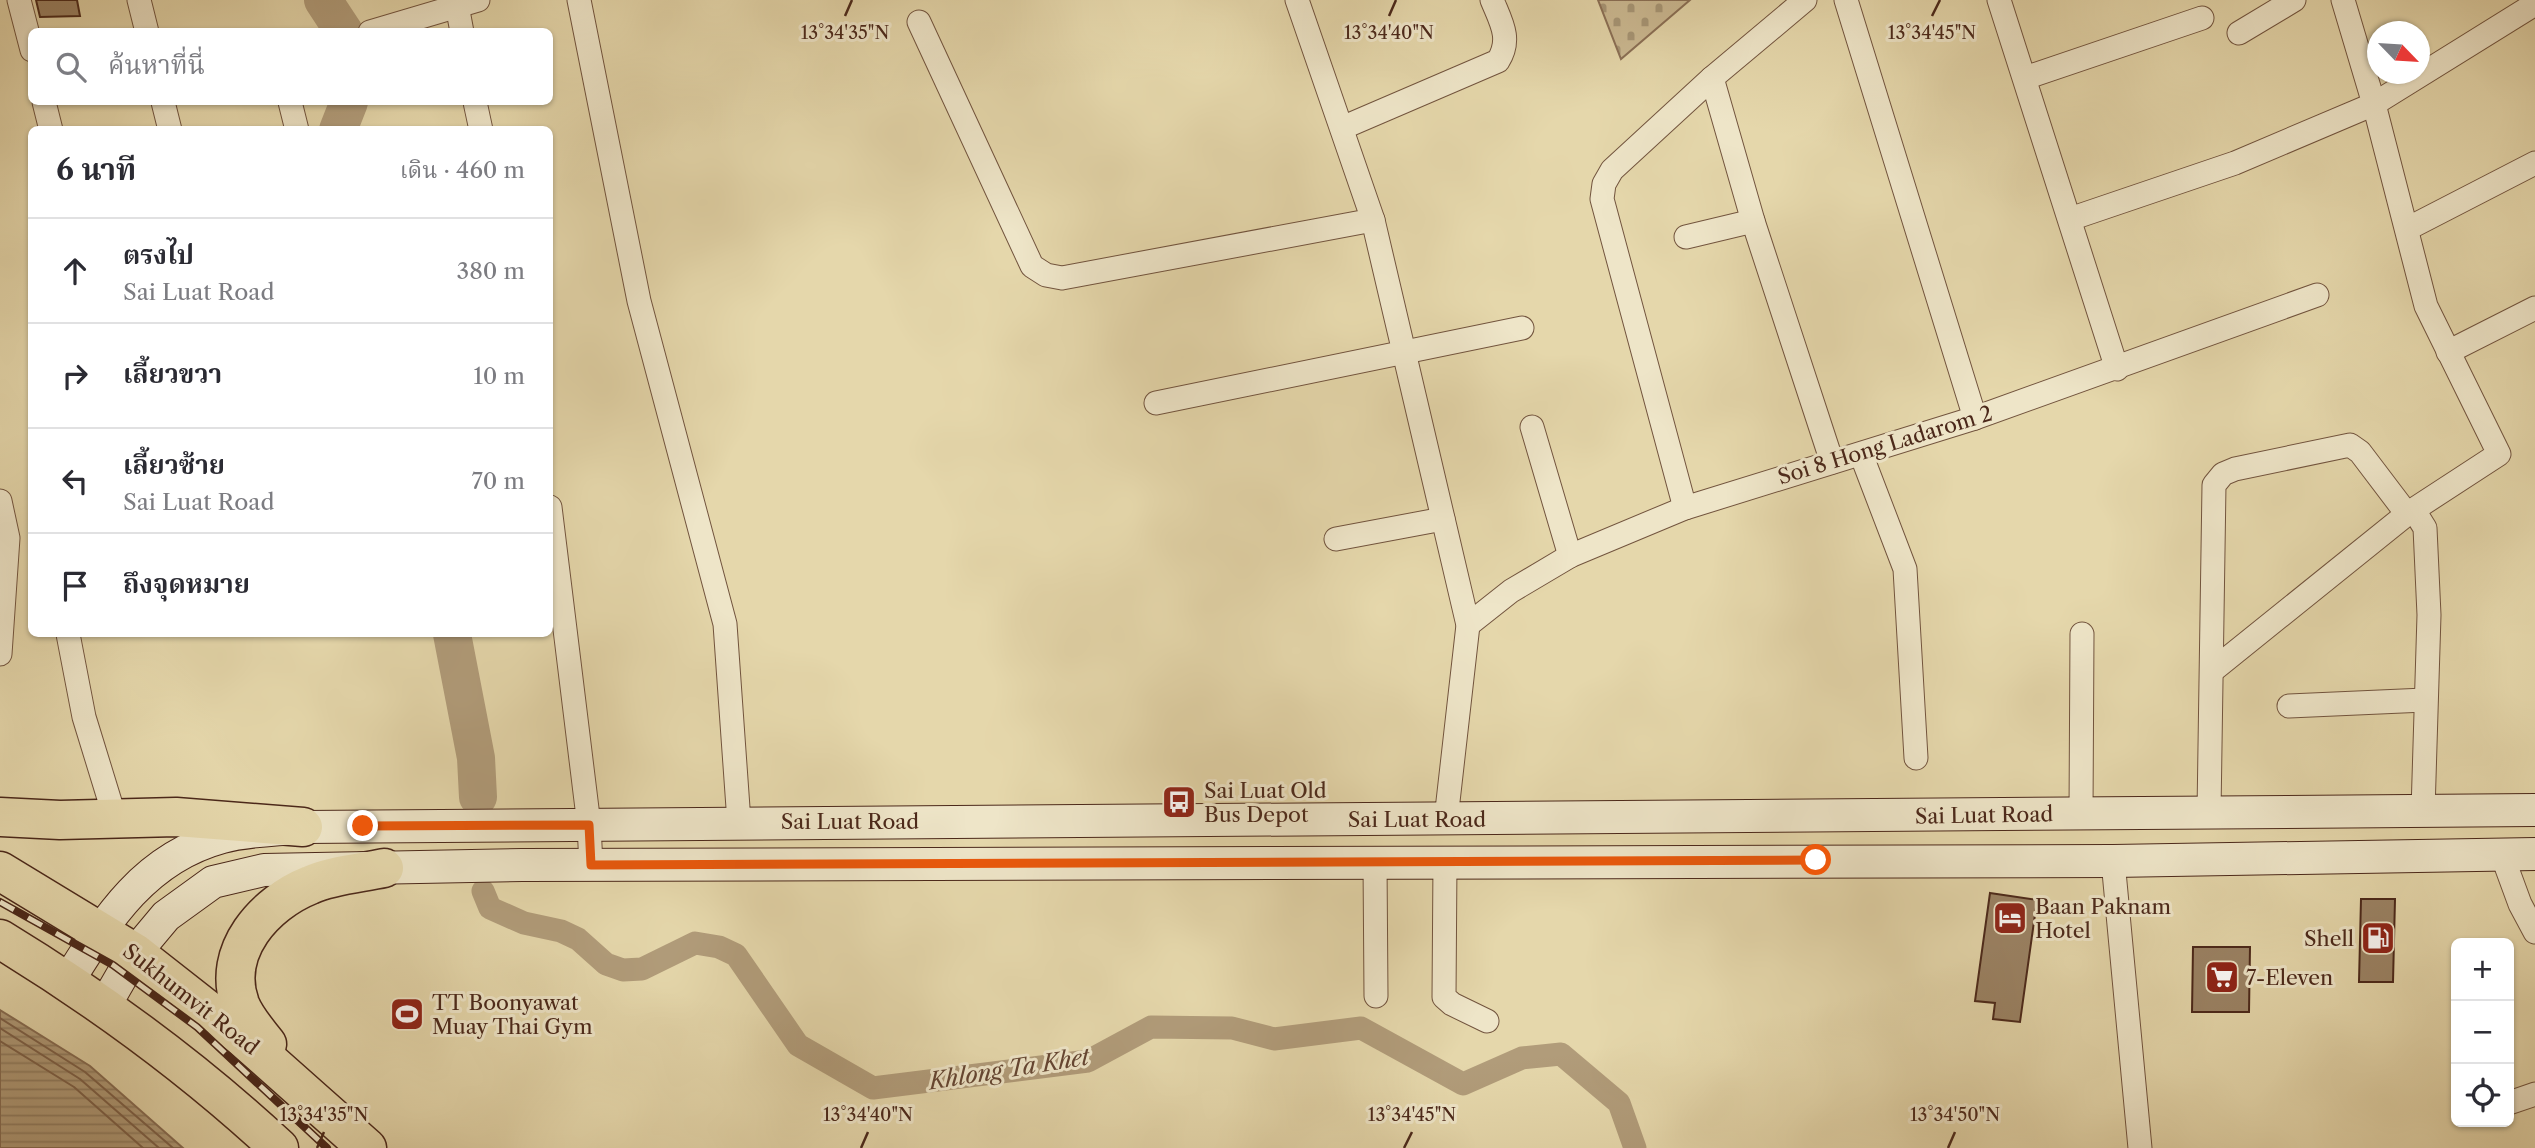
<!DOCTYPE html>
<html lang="th">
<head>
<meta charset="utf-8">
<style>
  body { margin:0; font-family:"Libre Caslon Text","Noto Serif Thai",serif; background:#f7f7f7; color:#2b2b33 }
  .controls { position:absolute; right:21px; bottom:21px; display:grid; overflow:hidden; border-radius:10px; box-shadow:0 2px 5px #0004 }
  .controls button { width:63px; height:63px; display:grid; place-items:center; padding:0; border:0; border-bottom:2px solid #e1e1e2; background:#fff; color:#2b2b33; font:35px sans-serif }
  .compass { position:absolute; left:2367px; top:21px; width:63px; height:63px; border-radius:50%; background:#fff; box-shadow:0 2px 5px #0004; rotate:115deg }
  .stop { position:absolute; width:21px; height:21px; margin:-16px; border:5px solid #ea580c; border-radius:50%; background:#fff }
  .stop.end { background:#ea580c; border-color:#fff; box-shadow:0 2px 7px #0008 }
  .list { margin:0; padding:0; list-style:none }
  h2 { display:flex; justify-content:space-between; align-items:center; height:91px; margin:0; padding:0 28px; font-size:30px }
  h2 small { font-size:23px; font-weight:400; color:#7c7c81 }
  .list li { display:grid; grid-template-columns:46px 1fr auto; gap:21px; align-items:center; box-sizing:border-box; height:105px; padding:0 28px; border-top:2px solid #e1e1e2 }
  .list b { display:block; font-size:26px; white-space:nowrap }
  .list p { margin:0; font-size:23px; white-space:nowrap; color:#7c7c81 }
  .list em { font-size:23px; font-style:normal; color:#7c7c81 }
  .icon { flex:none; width:38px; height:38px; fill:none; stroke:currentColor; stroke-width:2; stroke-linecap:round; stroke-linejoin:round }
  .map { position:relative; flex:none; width:2535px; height:1148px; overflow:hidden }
  .search { position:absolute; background:#fff; box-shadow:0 2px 5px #0004; left:28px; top:28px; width:525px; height:77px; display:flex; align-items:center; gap:18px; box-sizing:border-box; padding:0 24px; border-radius:10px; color:#7c7c81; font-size:26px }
  .panel { position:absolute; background:#fff; box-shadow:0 2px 5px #0004; left:28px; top:126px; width:525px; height:511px; border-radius:10px }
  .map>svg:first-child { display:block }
  .cemetery { fill:url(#cemetery-stones); stroke:#8b7056; stroke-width:2 }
  .water { fill:url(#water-rules); stroke:#886e54; stroke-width:2 }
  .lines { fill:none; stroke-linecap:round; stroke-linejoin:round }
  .shore { stroke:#7e624a; stroke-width:2 }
  .canal { stroke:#b19c7a; stroke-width:23 }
  .river { stroke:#b19c7a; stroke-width:38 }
  .building { fill:#9b8365; stroke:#4b281a; stroke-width:2 }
  .street-casing { stroke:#72543e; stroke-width:25 }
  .secondary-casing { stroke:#4b281a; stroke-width:34 }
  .highway-casing { stroke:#4b281a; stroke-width:41 }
  .street { stroke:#eee5c8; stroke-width:23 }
  .secondary { stroke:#eee5c8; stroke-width:32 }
  .highway { stroke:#e5d7ab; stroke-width:38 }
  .rail-casing { stroke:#4b281a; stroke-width:8 }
  .rail { stroke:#eee5c8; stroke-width:5; stroke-dasharray:16; stroke-linecap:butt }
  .route { stroke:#ea580c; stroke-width:9 }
  .ticks { fill:none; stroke:#4b281a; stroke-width:2.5 }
  .labels { text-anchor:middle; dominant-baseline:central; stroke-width:6; stroke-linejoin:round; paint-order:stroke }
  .street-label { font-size:21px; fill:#4b281a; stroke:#eee5c8 }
  .poi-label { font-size:21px; fill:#4b281a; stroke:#eee5c8; text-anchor:start }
  .water-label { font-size:23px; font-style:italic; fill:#644532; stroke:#eee5c8 }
  .ticks-label { font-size:18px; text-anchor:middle; fill:#4b281a; stroke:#eee5c8; stroke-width:6; stroke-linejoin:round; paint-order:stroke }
</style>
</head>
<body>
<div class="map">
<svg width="2535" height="1148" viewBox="0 0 2535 1148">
  <defs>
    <pattern id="cemetery-stones" width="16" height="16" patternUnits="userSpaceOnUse" patternTransform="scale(1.75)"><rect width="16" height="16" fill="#cbb992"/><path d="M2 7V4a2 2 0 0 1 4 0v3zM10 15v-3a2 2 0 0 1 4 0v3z" fill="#a79676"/></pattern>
    <pattern id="water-rules" width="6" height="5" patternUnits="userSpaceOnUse" patternTransform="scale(1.75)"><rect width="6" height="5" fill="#b19c7a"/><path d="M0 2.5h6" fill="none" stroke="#927f63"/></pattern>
  </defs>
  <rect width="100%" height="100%" fill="#e5d7ab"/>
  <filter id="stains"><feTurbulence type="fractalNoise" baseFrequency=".00286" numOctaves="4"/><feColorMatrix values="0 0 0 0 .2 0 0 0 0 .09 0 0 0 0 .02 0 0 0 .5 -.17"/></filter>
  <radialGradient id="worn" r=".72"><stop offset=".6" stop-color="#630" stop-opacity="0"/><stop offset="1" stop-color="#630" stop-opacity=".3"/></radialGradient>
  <path class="cemetery" d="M1598,0H1690L1621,59Z"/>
  <path class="water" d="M0,1010L90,1066L183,1148H0Z"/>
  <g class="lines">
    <g class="shore">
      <path d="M0,1018L85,1072L173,1148"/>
      <path d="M0,1028L80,1079L159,1148"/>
      <path d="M0,1041L74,1087L143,1148"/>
    </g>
    <path class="canal" d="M483,891L490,908L524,923L561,931L578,939L606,964L623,970L642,969L695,943L719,947L736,955L798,1045L873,1088L1088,1061L1151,1027L1232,1028L1274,1039L1361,1028L1463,1084L1522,1058L1561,1054L1619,1103L1635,1148"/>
    <g class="river">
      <path d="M323,0L344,32"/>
      <path d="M338,130L349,102"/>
      <path d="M452,634L476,758L478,797"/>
    </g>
  </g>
  <g class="building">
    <path d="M36,0H77L80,16L40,17Z"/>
    <path d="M1990,893L2037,900L2020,1022L1993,1019L1995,1003L1975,1001Z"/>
    <path d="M2361,899H2395L2393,982H2359Z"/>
    <path d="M2193,947H2250L2249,1012H2192Z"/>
  </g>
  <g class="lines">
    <g class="street-casing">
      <g id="street">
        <path d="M19,0L32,50"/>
        <path d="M139,0L147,32"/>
        <path d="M456,0L462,32"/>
        <path d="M579,0L639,301L725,624L739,822"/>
        <path d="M1297,0L1373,220L1468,625L1446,819"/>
        <path d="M1846,0L1975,418"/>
        <path d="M1999,0L2117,369"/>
        <path d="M919,22L1032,266L1046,275L1062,278L1373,220"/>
        <path d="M370,32L478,0"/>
        <path d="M2239,33L2294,0"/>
        <path d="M1712,78L1753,221L1832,462"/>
        <path d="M2025,78L2202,18"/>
        <path d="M44,102L51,130"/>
        <path d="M163,102L170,130"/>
        <path d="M290,102L297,130"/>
        <path d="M475,102L481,130"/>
        <path d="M1342,128L1498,61C1512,39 1501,22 1492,0"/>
        <path d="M2070,219L2235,163L2374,104L2535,4"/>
        <path d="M2407,229L2535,163"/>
        <path d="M1686,237L1753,221"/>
        <path d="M2448,352L2535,308"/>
        <path d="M1156,403L1522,328"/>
        <path d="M1532,427L1570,556"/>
        <path d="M1861,454L1905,569L1916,758"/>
        <path d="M0,501L8,538L0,654"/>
        <path d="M550,507L589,825L591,865"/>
        <path d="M1685,508L1602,199L1604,184L1612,170L1712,78L1805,0"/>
        <path d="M2415,512L2425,528L2429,615L2423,811"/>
        <path d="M1336,539L1443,519"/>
        <path d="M1468,625L1511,591L1570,556L1685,508L1975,418L2317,295"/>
        <path d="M68,634L84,717L115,818"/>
        <path d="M2212,671L2407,514L2499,454L2426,306L2374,104L2343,0"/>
        <path d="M2289,706L2425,700"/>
        <path d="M2209,812L2214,485L2223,474L2235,469L2350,445L2360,452L2407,514"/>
        <path d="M2081,813L2082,634"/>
        <path d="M2502,855L2520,904L2535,932"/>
        <path d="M1445,861L1444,997L1452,1004L1487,1021"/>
        <path d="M2113,861L2140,1148"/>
        <path d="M1375,862L1376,996"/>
        <path d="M2509,1103L2535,1094"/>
      </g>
    </g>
    <g class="secondary-casing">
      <g id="secondary">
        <path d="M68,981C108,917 145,858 222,837C248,830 277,830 303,827L2535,810"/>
        <path d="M105,1005L135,953L166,916L213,882L264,870L522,865L2113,861L2535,854"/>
      </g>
    </g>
    <g class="highway-casing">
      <g id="highway">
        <path d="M0,817L60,820L176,817L303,827"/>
        <path d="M0,871L135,953L242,1037L367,1148"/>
        <path d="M0,939C100,1000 193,1068 279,1148"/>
        <path d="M267,1044C258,1033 245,1017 240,1004C221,951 265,903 310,885C332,875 361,873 384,868"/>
      </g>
    </g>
    <use href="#street" class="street"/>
    <use href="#secondary" class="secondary"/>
    <use href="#highway" class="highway"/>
    <g class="rail-casing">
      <path id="rail" d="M0,902L113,965L197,1027L327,1148"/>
    </g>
    <use href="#rail" class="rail"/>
  </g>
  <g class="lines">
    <path class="route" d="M363,826L589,825L591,865L1816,860"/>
  </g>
  <path class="ticks" d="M845,16L852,0M1389,16L1396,0M1932,16L1940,0M317,1148L324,1132M861,1148L868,1132M1404,1148L1412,1132M1948,1148L1955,1132"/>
  <defs>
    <g id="bus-square" transform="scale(1.75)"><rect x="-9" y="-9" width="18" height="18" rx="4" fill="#8f2418" stroke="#eee5c8"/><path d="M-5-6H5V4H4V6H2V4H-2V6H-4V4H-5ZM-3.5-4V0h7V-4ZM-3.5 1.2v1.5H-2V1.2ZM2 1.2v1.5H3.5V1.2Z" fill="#fff"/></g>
    <g id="hotel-square" transform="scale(1.75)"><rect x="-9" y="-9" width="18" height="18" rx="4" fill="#8f2418" stroke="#eee5c8"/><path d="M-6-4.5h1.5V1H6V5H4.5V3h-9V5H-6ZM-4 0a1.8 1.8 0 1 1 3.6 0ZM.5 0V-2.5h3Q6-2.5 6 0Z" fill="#fff"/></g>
    <g id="fuel-square" transform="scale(1.75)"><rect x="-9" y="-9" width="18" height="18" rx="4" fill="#8f2418" stroke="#eee5c8"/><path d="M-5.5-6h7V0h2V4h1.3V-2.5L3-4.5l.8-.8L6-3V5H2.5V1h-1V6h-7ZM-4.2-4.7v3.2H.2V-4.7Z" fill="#fff"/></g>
    <g id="supermarket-square" transform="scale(1.75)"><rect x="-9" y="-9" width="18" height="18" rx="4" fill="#8f2418" stroke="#eee5c8"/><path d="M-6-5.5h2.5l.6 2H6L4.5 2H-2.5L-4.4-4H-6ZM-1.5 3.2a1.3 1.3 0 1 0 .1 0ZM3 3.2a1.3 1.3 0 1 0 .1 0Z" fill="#fff"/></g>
    <g id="stadium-square" transform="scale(1.75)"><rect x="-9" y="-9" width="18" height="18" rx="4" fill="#8f2418" stroke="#eee5c8"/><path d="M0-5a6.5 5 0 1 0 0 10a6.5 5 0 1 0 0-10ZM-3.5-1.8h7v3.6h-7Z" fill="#fff"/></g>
  </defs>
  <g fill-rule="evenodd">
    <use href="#bus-square" x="1179" y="802"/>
    <use href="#hotel-square" x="2010" y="918"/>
    <use href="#fuel-square" x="2378" y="938"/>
    <use href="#supermarket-square" x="2222" y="977"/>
    <use href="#stadium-square" x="407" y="1014"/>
  </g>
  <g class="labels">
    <g class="street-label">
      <text transform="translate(1885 445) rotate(-17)">Soi 8 Hong Ladarom 2</text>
      <text transform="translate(1984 815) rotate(-1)">Sai Luat Road</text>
      <text x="1417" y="819">Sai Luat Road</text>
      <text x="850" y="821">Sai Luat Road</text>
      <text transform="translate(191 999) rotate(38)">Sukhumvit Road</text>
    </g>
    <g class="poi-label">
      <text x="1204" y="790">Sai Luat Old<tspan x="1204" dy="24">Bus Depot</tspan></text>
      <text x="2035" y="906">Baan Paknam<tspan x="2035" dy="24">Hotel</tspan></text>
      <text x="2354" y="938" text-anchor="end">Shell</text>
      <text x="2246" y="977">7-Eleven</text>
      <text x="432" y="1002">TT Boonyawat<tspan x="432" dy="24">Muay Thai Gym</tspan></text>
    </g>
    <g class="water-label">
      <text transform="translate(1009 1069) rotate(-9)">Khlong Ta Khet</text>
    </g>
  </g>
  <g class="ticks-label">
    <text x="845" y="39">13°34'35"N</text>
    <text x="1389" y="39">13°34'40"N</text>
    <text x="1932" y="39">13°34'45"N</text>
    <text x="324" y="1121">13°34'35"N</text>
    <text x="868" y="1121">13°34'40"N</text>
    <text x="1412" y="1121">13°34'45"N</text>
    <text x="1955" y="1121">13°34'50"N</text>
  </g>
  <rect width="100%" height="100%" filter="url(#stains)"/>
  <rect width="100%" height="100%" fill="url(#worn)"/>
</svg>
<div class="controls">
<button>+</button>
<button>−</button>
<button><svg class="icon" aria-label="locate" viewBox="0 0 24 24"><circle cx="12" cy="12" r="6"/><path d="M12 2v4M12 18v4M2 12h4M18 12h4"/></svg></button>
</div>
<svg class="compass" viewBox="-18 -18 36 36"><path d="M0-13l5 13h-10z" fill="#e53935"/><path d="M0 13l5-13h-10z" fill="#7c7c81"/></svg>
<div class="stop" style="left:1816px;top:860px"></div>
<div class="stop end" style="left:363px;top:826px"></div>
<div class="search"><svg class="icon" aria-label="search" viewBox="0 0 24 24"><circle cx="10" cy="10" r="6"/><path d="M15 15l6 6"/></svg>ค้นหาที่นี่</div>
<section class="panel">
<h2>6 นาที<small>เดิน · 460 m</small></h2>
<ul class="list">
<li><svg class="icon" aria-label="ahead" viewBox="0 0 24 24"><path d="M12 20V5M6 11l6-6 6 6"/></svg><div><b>ตรงไป</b><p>Sai Luat Road</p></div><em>380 m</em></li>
<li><svg class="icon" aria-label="right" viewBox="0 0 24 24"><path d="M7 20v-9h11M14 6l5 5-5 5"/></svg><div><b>เลี้ยวขวา</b></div><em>10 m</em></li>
<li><svg class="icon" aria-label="left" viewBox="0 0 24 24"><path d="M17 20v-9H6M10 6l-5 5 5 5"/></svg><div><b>เลี้ยวซ้าย</b><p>Sai Luat Road</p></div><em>70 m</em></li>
<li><svg class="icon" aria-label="arrive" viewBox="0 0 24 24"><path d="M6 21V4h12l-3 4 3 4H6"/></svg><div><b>ถึงจุดหมาย</b></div></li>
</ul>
</section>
</div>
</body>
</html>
